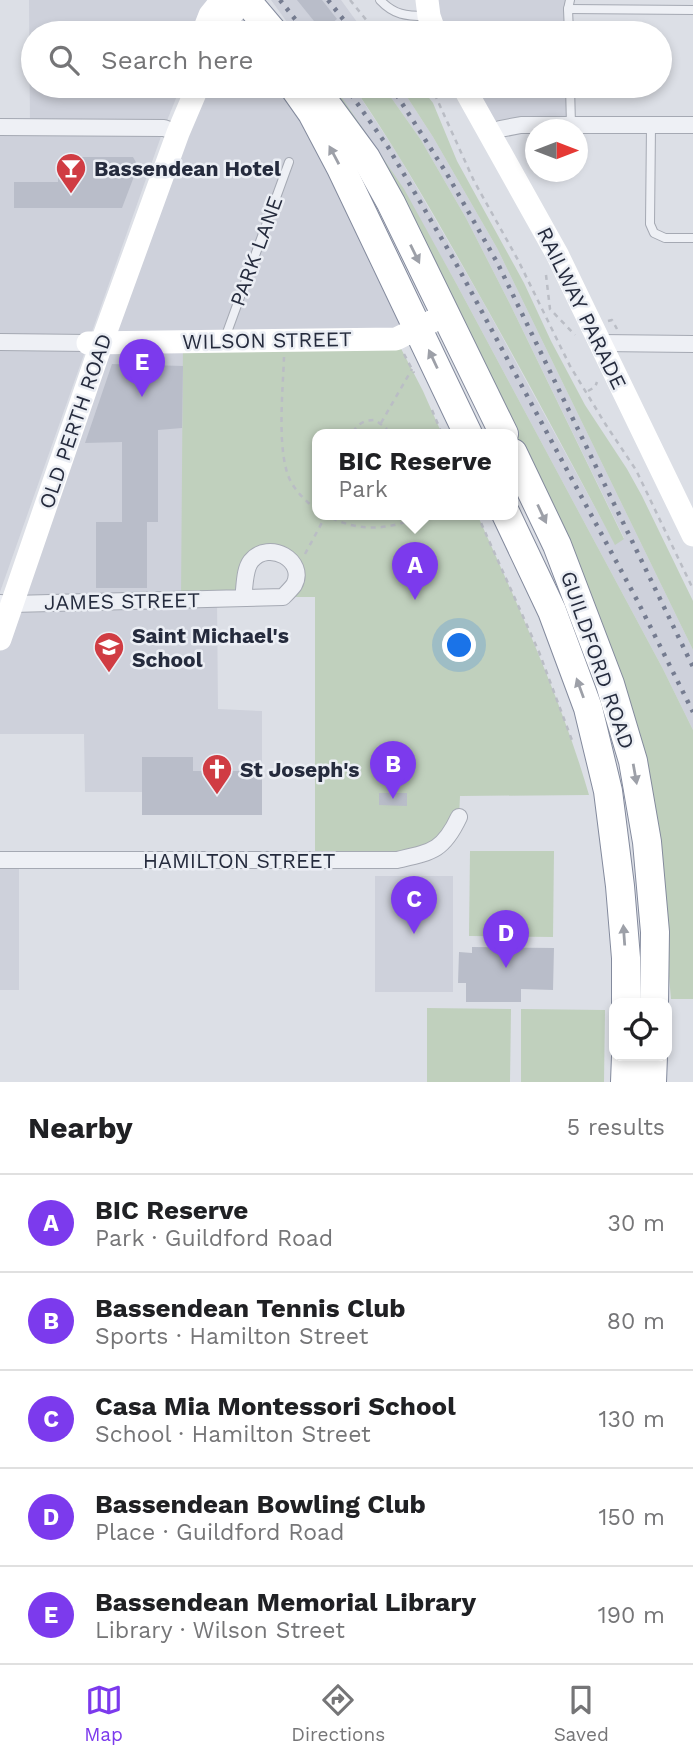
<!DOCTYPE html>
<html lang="en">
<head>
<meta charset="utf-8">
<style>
  body { margin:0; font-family:"Work Sans",sans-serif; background:#f6f6f6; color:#202124 }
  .controls { position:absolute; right:21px; bottom:21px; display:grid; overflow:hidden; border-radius:14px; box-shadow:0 4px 10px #0003 }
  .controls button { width:63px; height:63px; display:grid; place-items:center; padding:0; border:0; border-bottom:2px solid #e0e0e0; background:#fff; color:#202124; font:35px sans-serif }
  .compass { position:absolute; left:525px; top:119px; width:63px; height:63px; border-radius:50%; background:#fff; box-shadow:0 4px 10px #0003; rotate:90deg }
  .you { position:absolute; left:460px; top:646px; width:24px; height:24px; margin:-18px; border:5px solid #fff; border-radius:50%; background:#1a73e8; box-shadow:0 0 0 10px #1a73e833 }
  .badge { display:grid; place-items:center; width:46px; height:46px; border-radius:50%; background:#7c3aed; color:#fff; font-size:23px; font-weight:700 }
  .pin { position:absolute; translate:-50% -58px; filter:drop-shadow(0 2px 4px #0008) }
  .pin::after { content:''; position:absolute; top:37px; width:24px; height:21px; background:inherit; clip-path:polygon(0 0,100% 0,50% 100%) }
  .popup { position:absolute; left:312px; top:429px; width:206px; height:91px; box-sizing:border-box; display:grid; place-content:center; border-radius:14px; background:#fff; filter:drop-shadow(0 2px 5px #0005); font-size:23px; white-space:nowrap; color:#757577 }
  .popup b { font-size:26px; color:#202124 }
  .popup::after { content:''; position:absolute; left:50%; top:100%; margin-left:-14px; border:14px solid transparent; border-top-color:#fff }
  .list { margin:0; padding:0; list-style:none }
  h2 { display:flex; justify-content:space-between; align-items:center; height:91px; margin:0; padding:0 28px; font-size:30px }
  h2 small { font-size:23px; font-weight:400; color:#757577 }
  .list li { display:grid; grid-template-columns:46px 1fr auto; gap:21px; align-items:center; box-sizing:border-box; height:98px; padding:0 28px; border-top:2px solid #e0e0e0 }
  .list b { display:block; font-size:26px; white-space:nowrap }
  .list p { margin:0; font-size:23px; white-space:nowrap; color:#757577 }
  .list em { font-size:23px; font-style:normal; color:#757577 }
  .icon { flex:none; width:38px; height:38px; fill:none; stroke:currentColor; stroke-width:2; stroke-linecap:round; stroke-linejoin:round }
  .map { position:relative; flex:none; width:693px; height:1082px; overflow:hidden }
  .search { position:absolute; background:#fff; box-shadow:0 4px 10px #0003; left:21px; right:21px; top:21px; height:77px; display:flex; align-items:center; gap:18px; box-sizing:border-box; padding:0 24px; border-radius:38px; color:#757577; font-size:26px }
  .sheet { height:581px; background:#fff }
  nav { display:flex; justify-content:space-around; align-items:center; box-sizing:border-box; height:98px; border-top:2px solid #e0e0e0; background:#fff; font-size:19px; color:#757577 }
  nav a { display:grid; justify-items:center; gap:4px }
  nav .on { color:#7c3aed }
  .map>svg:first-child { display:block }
  .built { fill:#ced1db }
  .green { fill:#c0d0bd }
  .building { fill:#b9bdc9 }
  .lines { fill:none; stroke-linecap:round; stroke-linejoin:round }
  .lane-casing { stroke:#a5a9b3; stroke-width:10 }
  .street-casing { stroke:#a5a9b3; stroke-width:18 }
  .highway-casing { stroke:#838a9d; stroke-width:30 }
  .path { stroke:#babdc5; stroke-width:2.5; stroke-dasharray:5 5; stroke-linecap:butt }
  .lane { stroke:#eef0f5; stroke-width:8 }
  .street { stroke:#eef0f5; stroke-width:16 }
  .secondary { stroke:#fff; stroke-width:23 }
  .highway { stroke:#fff; stroke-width:28 }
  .rail { stroke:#757c90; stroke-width:4.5; stroke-dasharray:3.5 7; stroke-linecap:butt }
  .oneway { fill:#9da0a8 }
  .labels { text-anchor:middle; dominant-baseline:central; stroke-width:5; stroke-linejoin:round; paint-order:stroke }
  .poi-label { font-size:21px; font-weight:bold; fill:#252b3d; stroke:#ebeef4; text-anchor:start }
  .street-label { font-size:21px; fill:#252b3d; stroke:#ebeef4 }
</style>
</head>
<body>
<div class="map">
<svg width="693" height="1082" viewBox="0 0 693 1082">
  <rect width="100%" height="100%" fill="#dcdfe6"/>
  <g class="built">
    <path d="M29,0H222L203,33H33V86H181L164,128L0,592V127H30Z"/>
    <path d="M271,0H341L365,33H345L342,29L336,33H292V29Z"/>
    <path d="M427,0H570L569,33H435Z"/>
    <path d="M237,6L256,33H220Z"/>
    <path d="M198,86H293L418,328L224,341L217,599L218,709L262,711V771H193V757H142V792H85L84,734H0V639Z"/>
    <path d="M334,86H353L398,155L482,300L615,544L624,538L510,304L466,218L421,140L383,86H400L433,137L497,248L693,650V730L663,669L456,283L403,189Z"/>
    <path d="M463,86H570L571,125L490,134Z"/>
    <rect x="0" y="860" width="19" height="130"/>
    <rect x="375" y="876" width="78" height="116"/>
  </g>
  <g class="green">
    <path d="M324,86H334L404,189L456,283L663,669L693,730V999H671L662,899L620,684Z"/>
    <path d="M353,86H383L421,140L466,218L510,304L624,539L615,545C566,452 516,359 464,268C429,206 393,144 353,86Z"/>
    <path d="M400,86H416L426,94L433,103L457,161L524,283L551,341L585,405L627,469L642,496L693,601V650L497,248L433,137Z"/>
    <path d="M396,339L423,391L442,434H317V514H477C518,606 561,698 589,795L460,796L459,817L429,852L315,859V597H283L295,584L280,552L251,562L243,598L181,600L183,341Z"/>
    <path d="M470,851H554L553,937L469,936Z"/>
    <path d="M427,1008L511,1009L510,1082H427Z"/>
    <path d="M521,1009L605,1010L604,1082H521Z"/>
  </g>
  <g class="building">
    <path d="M297,0H322L337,19L322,31Z"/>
    <path d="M71,157H133L138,166L122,208H14V182H58V173L71,172Z"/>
    <path d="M112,364L183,366L182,428L158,430V522H147V588H96V522H122V442L85,443Z"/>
    <path d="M142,757H193V771H262V815H142Z"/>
    <path d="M379,793H407V806L379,805Z"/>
    <path d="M472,947L554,948L553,990L521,989V1002H466V983H458L459,952L472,953Z"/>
  </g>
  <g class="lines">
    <g class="lane-casing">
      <g id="lane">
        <path d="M380,0C394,15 406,16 426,16"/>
        <path d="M568,9L693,10"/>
        <path d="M569,33L568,9L570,0"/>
        <path d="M570,86L571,125"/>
        <path d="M651,125L650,224L654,233L665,238H693"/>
        <path d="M225,338L289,162"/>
      </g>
    </g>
    <g class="street-casing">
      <g id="street">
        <path d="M0,127L164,128L178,133"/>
        <path d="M490,134L500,129L521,125H693"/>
        <path d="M0,342L88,343"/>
        <path d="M600,343L693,344"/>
        <path d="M0,603L12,604L283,597C286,594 291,589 294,585C307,561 269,539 251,561C244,570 245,587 243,598"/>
        <path d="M0,860H397C432,852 443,851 459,817"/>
      </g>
    </g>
    <g class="highway-casing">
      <g id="highway">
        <path d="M246,0L274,33"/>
        <path d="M293,86L312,113L341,168L468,434"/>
        <path d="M313,86L366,158L391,203L504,434"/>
        <path d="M513,453L557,545L610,684L633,761L647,842L655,932L654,1003"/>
        <path d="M506,514L552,611L588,708L608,791L620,886L626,958V1003"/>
        <path d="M625,1082L626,1056"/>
        <path d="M652,1082L653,1056"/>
      </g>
    </g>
    <g class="path">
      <path d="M350,0L377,33"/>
      <path d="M429,86L436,97L474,181L518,260L570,366L606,425L636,470L693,589"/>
      <path d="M546,275L550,309L575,335"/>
      <path d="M608,321L612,320L617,329"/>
      <path d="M404,354L414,373"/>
      <path d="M284,357C283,390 276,454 291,482C298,494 307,502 317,510"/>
      <path d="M588,391L595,387L597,382"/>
      <path d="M432,410L442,434"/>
      <path d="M381,423L412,369"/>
      <path d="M353,432C359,423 364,420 375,420L386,428L388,434"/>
      <path d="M323,514C361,534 389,530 427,514"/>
      <path d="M477,514L539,652L573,743"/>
      <path d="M305,554L325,517"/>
      <path d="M613,1019L614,1040"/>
    </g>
    <use href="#lane" class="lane"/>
    <use href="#street" class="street"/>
    <g class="secondary">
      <path d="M427,0L429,16L435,33"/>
      <path d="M203,33L210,15L222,0"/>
      <path d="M220,33L224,23L244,0"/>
      <path d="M463,86L557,254L693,535"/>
      <path d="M88,343L396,339L445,315"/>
      <path d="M0,639L102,342L178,133L198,86"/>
    </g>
    <use href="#highway" class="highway"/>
    <g class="rail">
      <path d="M280,0L306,33"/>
      <path d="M328,0L354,33"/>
      <path d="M345,86L388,147L453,258L637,600L693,712"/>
      <path d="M391,86L447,174L498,264L693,667"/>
    </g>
  </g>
  <defs><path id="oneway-solid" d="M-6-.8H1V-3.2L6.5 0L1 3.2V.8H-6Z" transform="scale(1.75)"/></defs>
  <g class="oneway">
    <use href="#oneway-solid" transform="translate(334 155) rotate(-118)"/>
    <use href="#oneway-solid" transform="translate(415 254) rotate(64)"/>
    <use href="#oneway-solid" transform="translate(433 359) rotate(-115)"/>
    <use href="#oneway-solid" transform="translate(542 514) rotate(65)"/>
    <use href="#oneway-solid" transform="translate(580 688) rotate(-110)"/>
    <use href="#oneway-solid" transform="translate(635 774) rotate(80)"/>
    <use href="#oneway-solid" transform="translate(624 935) rotate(-94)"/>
  </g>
  <defs>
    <g id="bar-pin" transform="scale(1.575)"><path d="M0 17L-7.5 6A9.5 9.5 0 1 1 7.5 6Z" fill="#d03c43" stroke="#ebeef4"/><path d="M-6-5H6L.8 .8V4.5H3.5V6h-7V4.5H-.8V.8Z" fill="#fff"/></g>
    <g id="school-pin" transform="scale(1.575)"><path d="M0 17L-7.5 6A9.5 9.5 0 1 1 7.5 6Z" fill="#d03c43" stroke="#ebeef4"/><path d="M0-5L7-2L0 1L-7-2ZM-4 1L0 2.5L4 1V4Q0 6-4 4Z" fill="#fff"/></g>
    <g id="church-pin" transform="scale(1.575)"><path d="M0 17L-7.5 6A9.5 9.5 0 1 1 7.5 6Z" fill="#d03c43" stroke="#ebeef4"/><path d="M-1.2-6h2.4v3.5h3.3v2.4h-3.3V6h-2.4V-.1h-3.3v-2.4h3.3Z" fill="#fff"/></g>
  </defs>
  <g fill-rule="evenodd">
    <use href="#bar-pin" x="71" y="168"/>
    <use href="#school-pin" x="109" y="647"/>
    <use href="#church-pin" x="217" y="769"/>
  </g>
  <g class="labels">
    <g class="poi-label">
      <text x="94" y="168">Bassendean Hotel</text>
      <text x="132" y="635">Saint Michael's<tspan x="132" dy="24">School</tspan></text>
      <text x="240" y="769">St Joseph's</text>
    </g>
    <g class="street-label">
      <text transform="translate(256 251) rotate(-70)">PARK LANE</text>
      <text transform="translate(582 308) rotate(64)">RAILWAY PARADE</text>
      <text transform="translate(267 340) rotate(-1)">WILSON STREET</text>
      <text transform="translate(75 421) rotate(-71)">OLD PERTH ROAD</text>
      <text transform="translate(122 601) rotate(-1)">JAMES STREET</text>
      <text transform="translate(598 660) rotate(71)">GUILDFORD ROAD</text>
      <text x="239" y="860">HAMILTON STREET</text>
    </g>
  </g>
</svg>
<div class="controls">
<button><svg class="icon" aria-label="locate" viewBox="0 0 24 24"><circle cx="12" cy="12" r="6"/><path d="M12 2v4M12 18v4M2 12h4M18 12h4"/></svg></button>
</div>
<svg class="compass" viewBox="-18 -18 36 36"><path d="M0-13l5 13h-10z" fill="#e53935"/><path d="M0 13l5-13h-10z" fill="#757577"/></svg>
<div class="you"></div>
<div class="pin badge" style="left:415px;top:600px">A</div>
<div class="popup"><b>BIC Reserve</b>Park</div>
<div class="pin badge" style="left:393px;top:799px">B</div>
<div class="pin badge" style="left:414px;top:934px">C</div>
<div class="pin badge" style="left:506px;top:968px">D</div>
<div class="pin badge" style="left:142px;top:397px">E</div>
<div class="search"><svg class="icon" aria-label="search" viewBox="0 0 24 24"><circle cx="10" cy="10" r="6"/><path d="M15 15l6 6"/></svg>Search here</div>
</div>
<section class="sheet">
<h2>Nearby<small>5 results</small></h2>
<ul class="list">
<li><span class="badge">A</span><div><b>BIC Reserve</b><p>Park · Guildford Road</p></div><em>30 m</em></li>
<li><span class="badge">B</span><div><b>Bassendean Tennis Club</b><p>Sports · Hamilton Street</p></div><em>80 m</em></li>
<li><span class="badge">C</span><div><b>Casa Mia Montessori School</b><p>School · Hamilton Street</p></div><em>130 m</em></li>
<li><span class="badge">D</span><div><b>Bassendean Bowling Club</b><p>Place · Guildford Road</p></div><em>150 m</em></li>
<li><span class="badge">E</span><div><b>Bassendean Memorial Library</b><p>Library · Wilson Street</p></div><em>190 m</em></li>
</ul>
</section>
<nav>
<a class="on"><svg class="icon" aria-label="map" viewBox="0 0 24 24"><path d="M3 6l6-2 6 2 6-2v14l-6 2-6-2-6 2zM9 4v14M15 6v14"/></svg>Map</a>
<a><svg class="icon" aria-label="directions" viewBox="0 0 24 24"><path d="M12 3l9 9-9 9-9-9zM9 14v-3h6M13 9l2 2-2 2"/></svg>Directions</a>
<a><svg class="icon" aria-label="saved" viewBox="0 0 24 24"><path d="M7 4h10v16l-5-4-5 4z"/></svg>Saved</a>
</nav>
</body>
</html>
